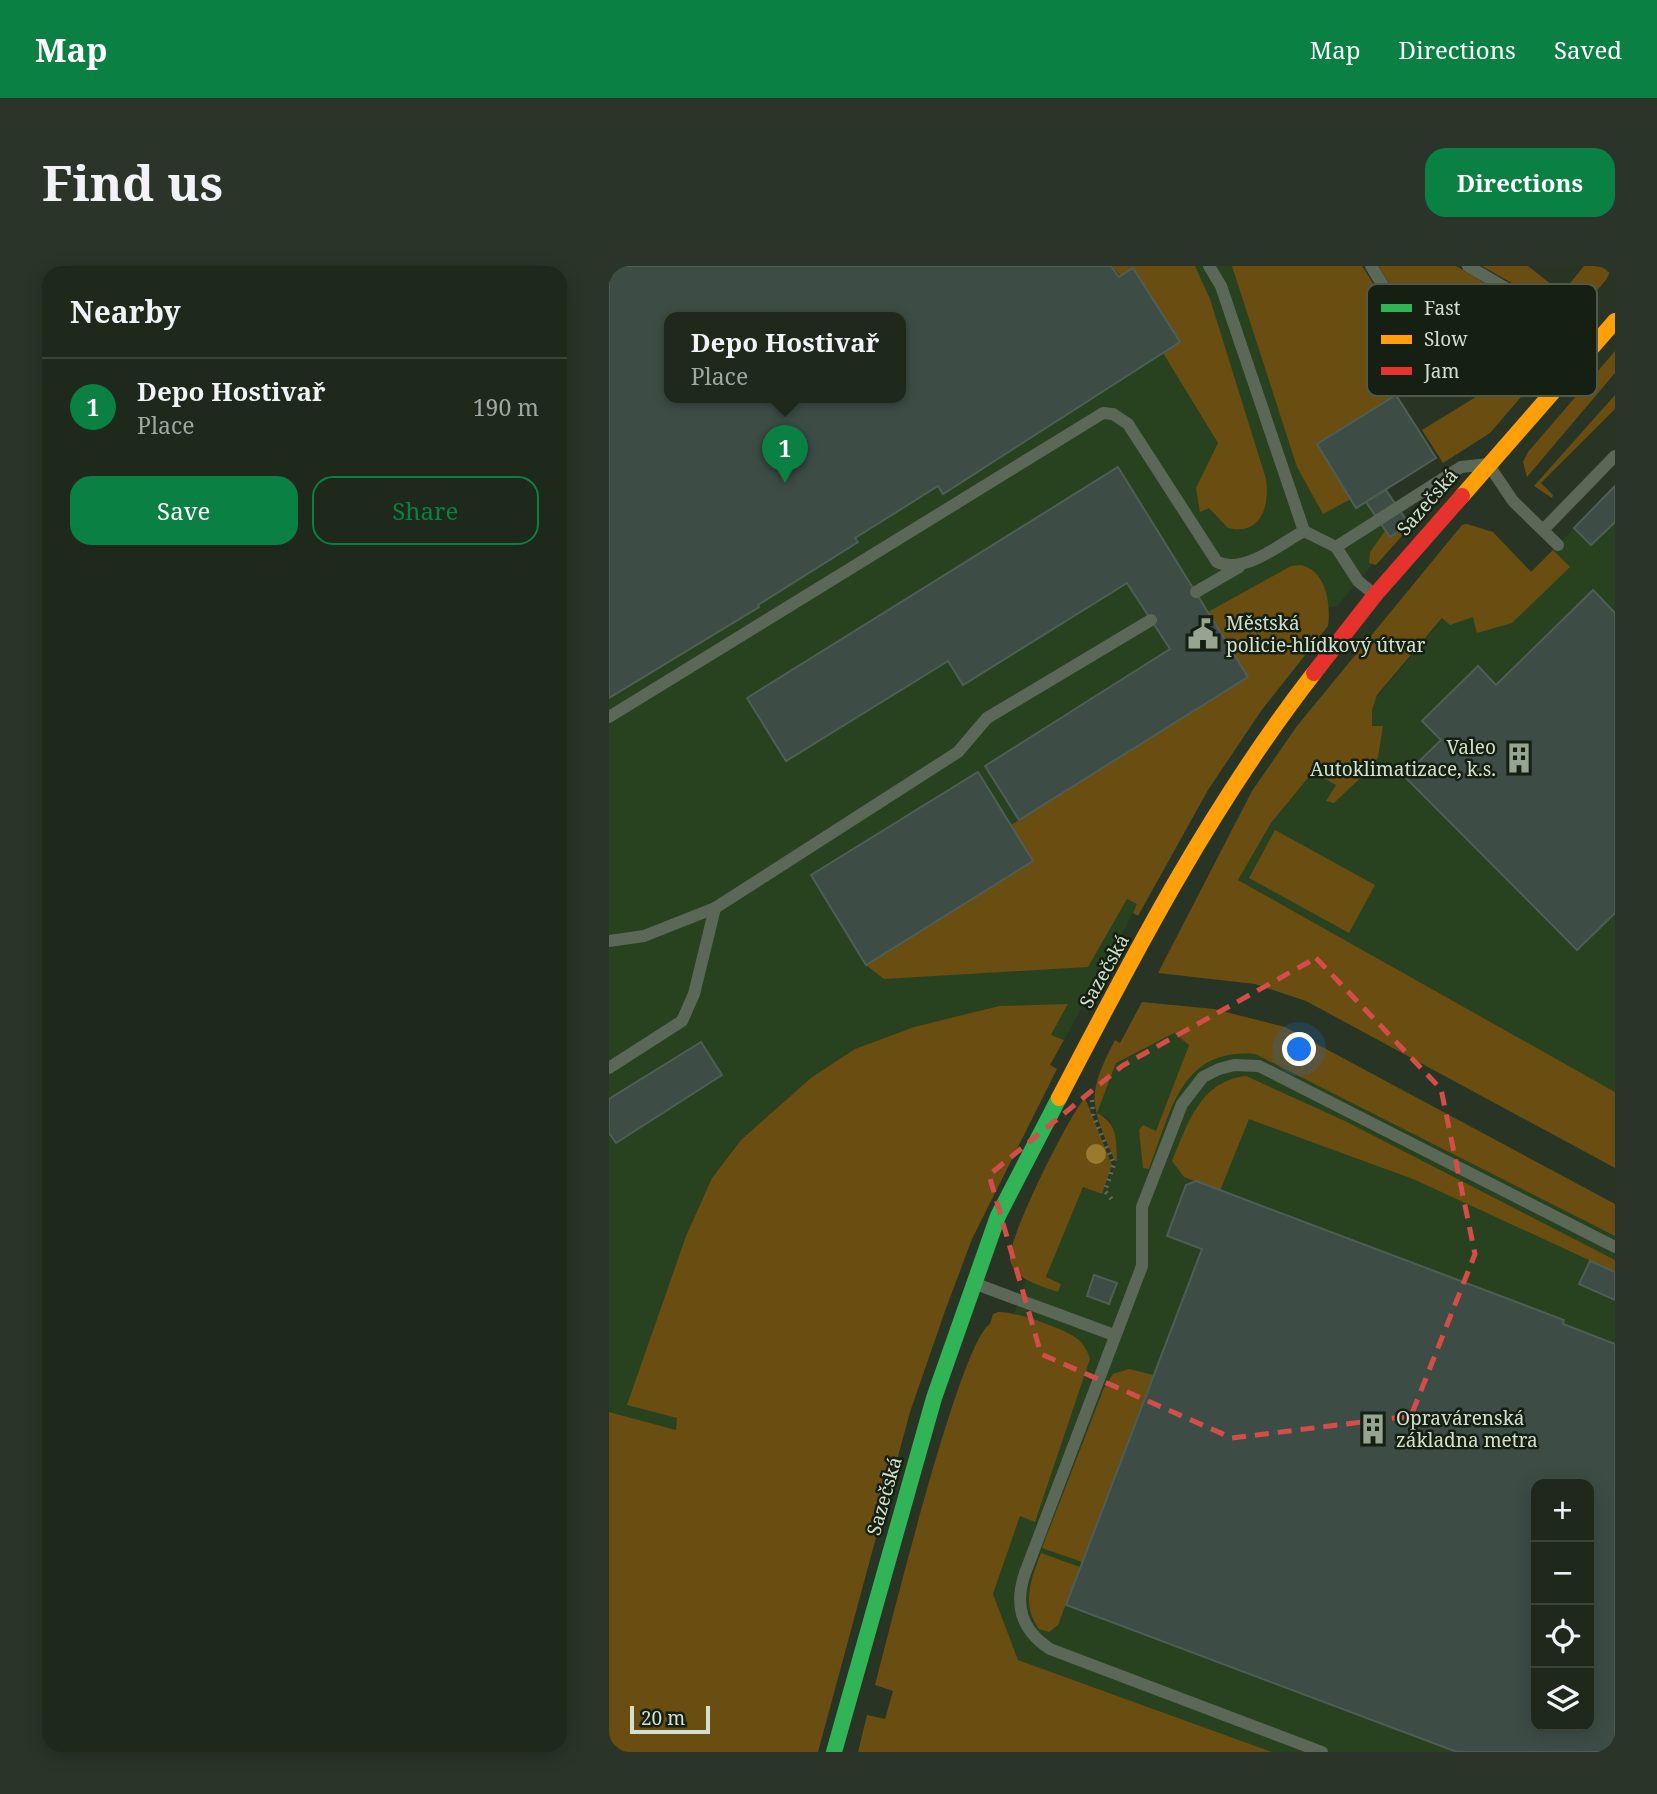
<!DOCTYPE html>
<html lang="en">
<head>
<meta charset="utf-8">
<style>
  body { margin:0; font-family:"Noto Serif",serif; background:#2b3428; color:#f1f3f6 }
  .controls { position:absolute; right:21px; bottom:21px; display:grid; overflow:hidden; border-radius:14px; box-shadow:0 4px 18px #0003 }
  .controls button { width:63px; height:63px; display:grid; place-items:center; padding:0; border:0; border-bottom:2px solid #3c443a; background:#1e281b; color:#f1f3f6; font:35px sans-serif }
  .scale { position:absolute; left:21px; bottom:18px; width:80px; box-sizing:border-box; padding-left:7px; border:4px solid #d2e0cd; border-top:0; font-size:19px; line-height:24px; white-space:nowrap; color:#d2e0cd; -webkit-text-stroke:5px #151f12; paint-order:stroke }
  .you { position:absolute; left:691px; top:784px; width:24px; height:24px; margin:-18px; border:5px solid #fff; border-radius:50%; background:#1a73e8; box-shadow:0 0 0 10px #1a73e833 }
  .badge { display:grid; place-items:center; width:46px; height:46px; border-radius:50%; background:#0b8043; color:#fff; font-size:23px; font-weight:700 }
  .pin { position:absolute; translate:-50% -58px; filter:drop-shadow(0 2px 4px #0008) }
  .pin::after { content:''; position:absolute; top:37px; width:24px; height:21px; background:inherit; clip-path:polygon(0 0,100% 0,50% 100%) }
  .popup { position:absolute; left:55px; top:46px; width:242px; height:91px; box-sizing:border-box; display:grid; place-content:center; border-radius:14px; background:#1e281b; filter:drop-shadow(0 2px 5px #0005); font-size:23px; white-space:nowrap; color:#a1a6a3 }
  .popup b { font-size:26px; color:#f1f3f6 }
  .popup::after { content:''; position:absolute; left:50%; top:100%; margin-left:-14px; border:14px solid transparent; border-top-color:#1e281b }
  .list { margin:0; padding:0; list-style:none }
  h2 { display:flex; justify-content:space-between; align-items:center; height:91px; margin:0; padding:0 28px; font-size:30px }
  h2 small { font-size:23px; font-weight:400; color:#a1a6a3 }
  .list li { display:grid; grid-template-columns:46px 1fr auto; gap:21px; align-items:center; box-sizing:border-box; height:98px; padding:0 28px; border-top:2px solid #3c443a }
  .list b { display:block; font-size:26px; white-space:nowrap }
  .list p { margin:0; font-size:23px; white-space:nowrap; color:#a1a6a3 }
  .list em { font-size:23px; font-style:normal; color:#a1a6a3 }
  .actions { display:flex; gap:14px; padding:21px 28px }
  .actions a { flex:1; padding:16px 0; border:2px solid #0b8043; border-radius:21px; text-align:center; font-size:24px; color:#0b8043 }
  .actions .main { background:#0b8043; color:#fff }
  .icon { flex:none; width:38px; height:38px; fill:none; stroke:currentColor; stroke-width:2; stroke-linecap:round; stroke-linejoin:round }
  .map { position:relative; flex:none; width:1006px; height:1486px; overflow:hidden; border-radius:21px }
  header { display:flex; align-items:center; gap:42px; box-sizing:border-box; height:98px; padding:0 35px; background:#0b8043; color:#fff }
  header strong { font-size:33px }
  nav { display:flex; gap:38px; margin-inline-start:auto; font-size:24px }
  .intro { display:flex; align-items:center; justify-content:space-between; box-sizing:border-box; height:168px; padding:0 42px }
  h1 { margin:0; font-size:49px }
  .button { padding:18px 32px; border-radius:21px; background:#0b8043; color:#fff; font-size:24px; font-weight:700 }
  main { display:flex; gap:42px; padding:0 42px }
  aside { flex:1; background:#1e281b; border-radius:21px; box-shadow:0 4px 18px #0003 }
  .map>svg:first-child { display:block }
  .built { fill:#284220; fill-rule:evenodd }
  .green { fill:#6a4d10 }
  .building { fill:#3d4d45; stroke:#4e5e55; stroke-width:2; fill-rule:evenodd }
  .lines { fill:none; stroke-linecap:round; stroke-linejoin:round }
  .path { stroke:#606b5d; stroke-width:4.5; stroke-dasharray:2 5; stroke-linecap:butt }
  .lane { stroke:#5b6757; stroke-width:12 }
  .fast { stroke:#30b455; stroke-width:16 }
  .slow { stroke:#ff9f0a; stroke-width:16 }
  .jam { stroke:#e5322d; stroke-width:16 }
  .tree { fill:#9a7b2e }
  .marked { fill:none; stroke:#d54d49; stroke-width:5; stroke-dasharray:14 9; stroke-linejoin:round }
  .labels { text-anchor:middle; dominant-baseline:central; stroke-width:5; stroke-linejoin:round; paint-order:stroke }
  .street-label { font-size:19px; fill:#d2e0cd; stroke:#151f12 }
  .poi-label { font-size:19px; fill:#d2e0cd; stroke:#151f12; text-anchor:start }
  .key { fill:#151f12; stroke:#4e594a; stroke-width:2 }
  .key-label { font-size:19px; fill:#d2e0cd }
</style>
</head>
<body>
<header>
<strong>Map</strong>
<nav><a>Map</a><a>Directions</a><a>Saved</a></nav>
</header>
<div class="intro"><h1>Find us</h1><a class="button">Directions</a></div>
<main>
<aside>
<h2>Nearby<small></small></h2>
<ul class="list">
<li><span class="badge">1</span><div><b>Depo Hostivař</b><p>Place</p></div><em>190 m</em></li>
</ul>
<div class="actions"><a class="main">Save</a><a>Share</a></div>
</aside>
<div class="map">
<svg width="1006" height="1486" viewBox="0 0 1006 1486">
  <rect width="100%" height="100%" fill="#283524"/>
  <g class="built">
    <path d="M0,0H686L708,179L747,241L757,236L776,265L760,289L763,299L728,340L719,341L720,353L649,438L529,638L455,774L442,770L459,739L390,740L305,761L246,783L203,811L132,874L103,912L77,970L19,1139L69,1152L67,1164L0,1146ZM60,51H292V131H60Z"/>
    <path d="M1006,220V826L629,614L662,557L896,278L923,306Z"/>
    <path d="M565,766L580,779L570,806L626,786L646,788L1006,970V1486H663L409,1394L384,1328L411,1250L426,1255L481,1093L475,1080L462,1068L405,1048L417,1014L449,1026L437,1011L474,921L493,928L508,895L502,855L488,847L507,796ZM927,1218H980V1460H927Z"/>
  </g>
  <g class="green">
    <path d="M503,0H586L601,33L657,213C661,240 652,270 619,262L600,242L591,246L587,222L609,177L554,87L571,76Z"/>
    <path d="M623,0H753L818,103L815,115L708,178L742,233L714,248L688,201Z"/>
    <path d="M769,0H847L907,36L911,41L912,53L907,60L839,100L825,89Z"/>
    <path d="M873,0H919L953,27L975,0H1004L997,14L964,52Z"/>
    <path d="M1006,85V107L918,211L914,196L919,186Z"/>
    <path d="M919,99H926L931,109L881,167L834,197L813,164Z"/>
    <path d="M1006,129V143L932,217L944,229L943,232L925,220Z"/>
    <path d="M808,246L811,249L809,252L767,299L760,297L761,286L776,265L781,271L800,259L796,253Z"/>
    <path d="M858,258L884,266L922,306L944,284L961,301L903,357L868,367L864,351L841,359L833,352L768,429L763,444V460H774L769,491L764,500L725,537L717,535L727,519L704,506L662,557L629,614L1006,826V902L697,735L646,718L549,707L643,525L688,460L853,259Z"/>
    <path d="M692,299C717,305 722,337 719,360L652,445L599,524L529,650L524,647L528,638L518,633L479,701L275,713L257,699L424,595L402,559L639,411L599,346L682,300Z"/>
    <path d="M666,564L766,619L740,667L640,612Z"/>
    <path d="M533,736L605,743L676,761L1006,938V970L646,788C571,782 562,846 540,903L534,902L530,864L534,859L547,865L580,779L565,767L507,797L488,847C509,858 507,873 508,895H506C481,838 477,830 506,774L511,777Z"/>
    <path d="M459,738L442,769L455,774L441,799L448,803L363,973L336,1045L301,1146L209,1486H0V1146L67,1164L68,1152L18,1139L77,970L103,912L132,874L203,811L246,783L305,761L390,740Z"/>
    <path d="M637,810L736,855L1006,994V1006L804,913L640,853L611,925L575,911L563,895C579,857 591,815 637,810Z"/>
    <path d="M476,832L503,899L493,928L474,921L437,1011L452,1018L449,1026C433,1020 406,1015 401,994C397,976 461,847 476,832Z"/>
    <path d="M389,1046C405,1045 458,1063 470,1074C475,1079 479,1086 481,1093L426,1256L411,1250L384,1328L409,1394L663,1486H249L258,1449L276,1453L284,1425L266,1419C280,1367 351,1075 381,1058L384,1048Z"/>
    <path d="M520,1103L544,1109L473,1296L433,1282L495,1122L504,1108Z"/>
    <path d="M432,1287L471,1301L449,1359L440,1366L430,1363C412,1338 422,1313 432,1287Z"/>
  </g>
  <g class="building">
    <path d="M0,0H502L510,11L524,2L571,76L334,228L329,220L246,272L249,276L149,339L150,341L0,432ZM60,51H292V131H60Z"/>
    <path d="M787,129L827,192L747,242L708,178Z"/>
    <path d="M509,201L639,411L410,554L376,500L561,383L518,317L354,419L339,395L177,495L138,432Z"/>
    <path d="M1006,220V256L982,279L965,262Z"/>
    <path d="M777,224L800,258L781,271L757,236Z"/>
    <path d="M984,324L1006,347V647L968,684L795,510L832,474L813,455L869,400L887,419Z"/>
    <path d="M369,506L424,595L257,699L202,609Z"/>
    <path d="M92,776L113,809L7,877L0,867V833Z"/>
    <path d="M587,915L955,1054L954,1058L1006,1078V1486H848L457,1339L593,983L558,970L577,919ZM927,1218H980V1460H927Z"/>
    <path d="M981,995L1006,1006V1034L970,1018Z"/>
    <path d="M485,1009L508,1017L500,1038L478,1030Z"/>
  </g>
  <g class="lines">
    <path class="path" d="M483,834L484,849L505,898L496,925L505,936"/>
    <g class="lane">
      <path d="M600,0L612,20L695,265L727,281L749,315L766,329"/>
      <path d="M762,0L827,106L839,113L943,49"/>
      <path d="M859,0L985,74"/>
      <path d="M934,264L1006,190"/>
      <path d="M727,281L852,201L879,198L904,235L949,279"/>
      <path d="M587,326L630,301"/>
      <path d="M0,451L494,147L504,148L519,158L608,296C635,309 671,278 695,265"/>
      <path d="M0,675L35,670L106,642L349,486L378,452L542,354"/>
      <path d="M0,802L73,755L85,728L106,642"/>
      <path d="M367,1018L505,1069"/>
      <path d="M713,1486L441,1383C412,1364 405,1339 416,1307L533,1000V941L573,838L594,811L610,803L625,799L650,800L1006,981"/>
    </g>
    <path class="fast" d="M225,1486L325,1132L389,950L450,832"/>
    <g class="slow">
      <path d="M853,230L1006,55"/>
      <path d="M450,832C526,686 603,538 705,407"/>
    </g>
    <path class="jam" d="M705,407L766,329L853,230"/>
  </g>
  <circle class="tree" cx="487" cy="888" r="10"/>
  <path class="marked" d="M707,692L832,823L866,988L802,1150L623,1172L432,1088L380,909L513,800Z"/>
  <defs>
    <g id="civic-bare" transform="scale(2.415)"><path d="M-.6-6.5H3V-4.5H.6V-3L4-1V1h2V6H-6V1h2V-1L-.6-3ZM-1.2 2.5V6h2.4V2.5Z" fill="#96a492" stroke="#151f12" stroke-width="2.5" paint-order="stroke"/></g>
    <g id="building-bare" transform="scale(2.415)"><path d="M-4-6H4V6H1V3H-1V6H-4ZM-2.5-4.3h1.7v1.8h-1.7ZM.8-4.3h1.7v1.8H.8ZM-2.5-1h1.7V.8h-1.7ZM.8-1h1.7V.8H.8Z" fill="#96a492" stroke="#151f12" stroke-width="2.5" paint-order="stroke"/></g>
  </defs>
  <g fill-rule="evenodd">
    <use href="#civic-bare" x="594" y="368"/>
    <use href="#building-bare" x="910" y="492"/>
    <use href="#building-bare" x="764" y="1163"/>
  </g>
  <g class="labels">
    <g class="street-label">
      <text transform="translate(818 236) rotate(-49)">Sazečská</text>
      <text transform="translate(495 705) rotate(-61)">Sazečská</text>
      <text transform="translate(275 1230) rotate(-74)">Sazečská</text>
    </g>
    <g class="poi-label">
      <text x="617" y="357">Městská<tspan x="617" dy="22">policie-hlídkový útvar</tspan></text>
      <text x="887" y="481" text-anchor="end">Valeo<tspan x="887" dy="22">Autoklimatizace, k.s.</tspan></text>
      <text x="787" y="1152">Opravárenská<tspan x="787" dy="22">základna metra</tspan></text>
    </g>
  </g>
  <rect x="758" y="18" width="230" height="112" rx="10" class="key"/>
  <rect x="772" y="38" width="31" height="8" fill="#30b455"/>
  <rect x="772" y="69" width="31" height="9" fill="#ff9f0a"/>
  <rect x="772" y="101" width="31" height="8" fill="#e5322d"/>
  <g class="key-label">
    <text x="815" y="49">Fast</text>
    <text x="815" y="80">Slow</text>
    <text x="815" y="112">Jam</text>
  </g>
</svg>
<div class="controls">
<button>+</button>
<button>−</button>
<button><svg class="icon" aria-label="locate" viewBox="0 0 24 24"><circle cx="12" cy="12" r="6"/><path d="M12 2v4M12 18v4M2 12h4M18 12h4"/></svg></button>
<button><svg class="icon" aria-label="layers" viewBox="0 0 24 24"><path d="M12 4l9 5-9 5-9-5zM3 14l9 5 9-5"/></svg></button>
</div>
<div class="scale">20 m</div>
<div class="you"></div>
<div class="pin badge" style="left:176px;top:217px">1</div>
<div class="popup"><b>Depo Hostivař</b>Place</div>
</div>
</main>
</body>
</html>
